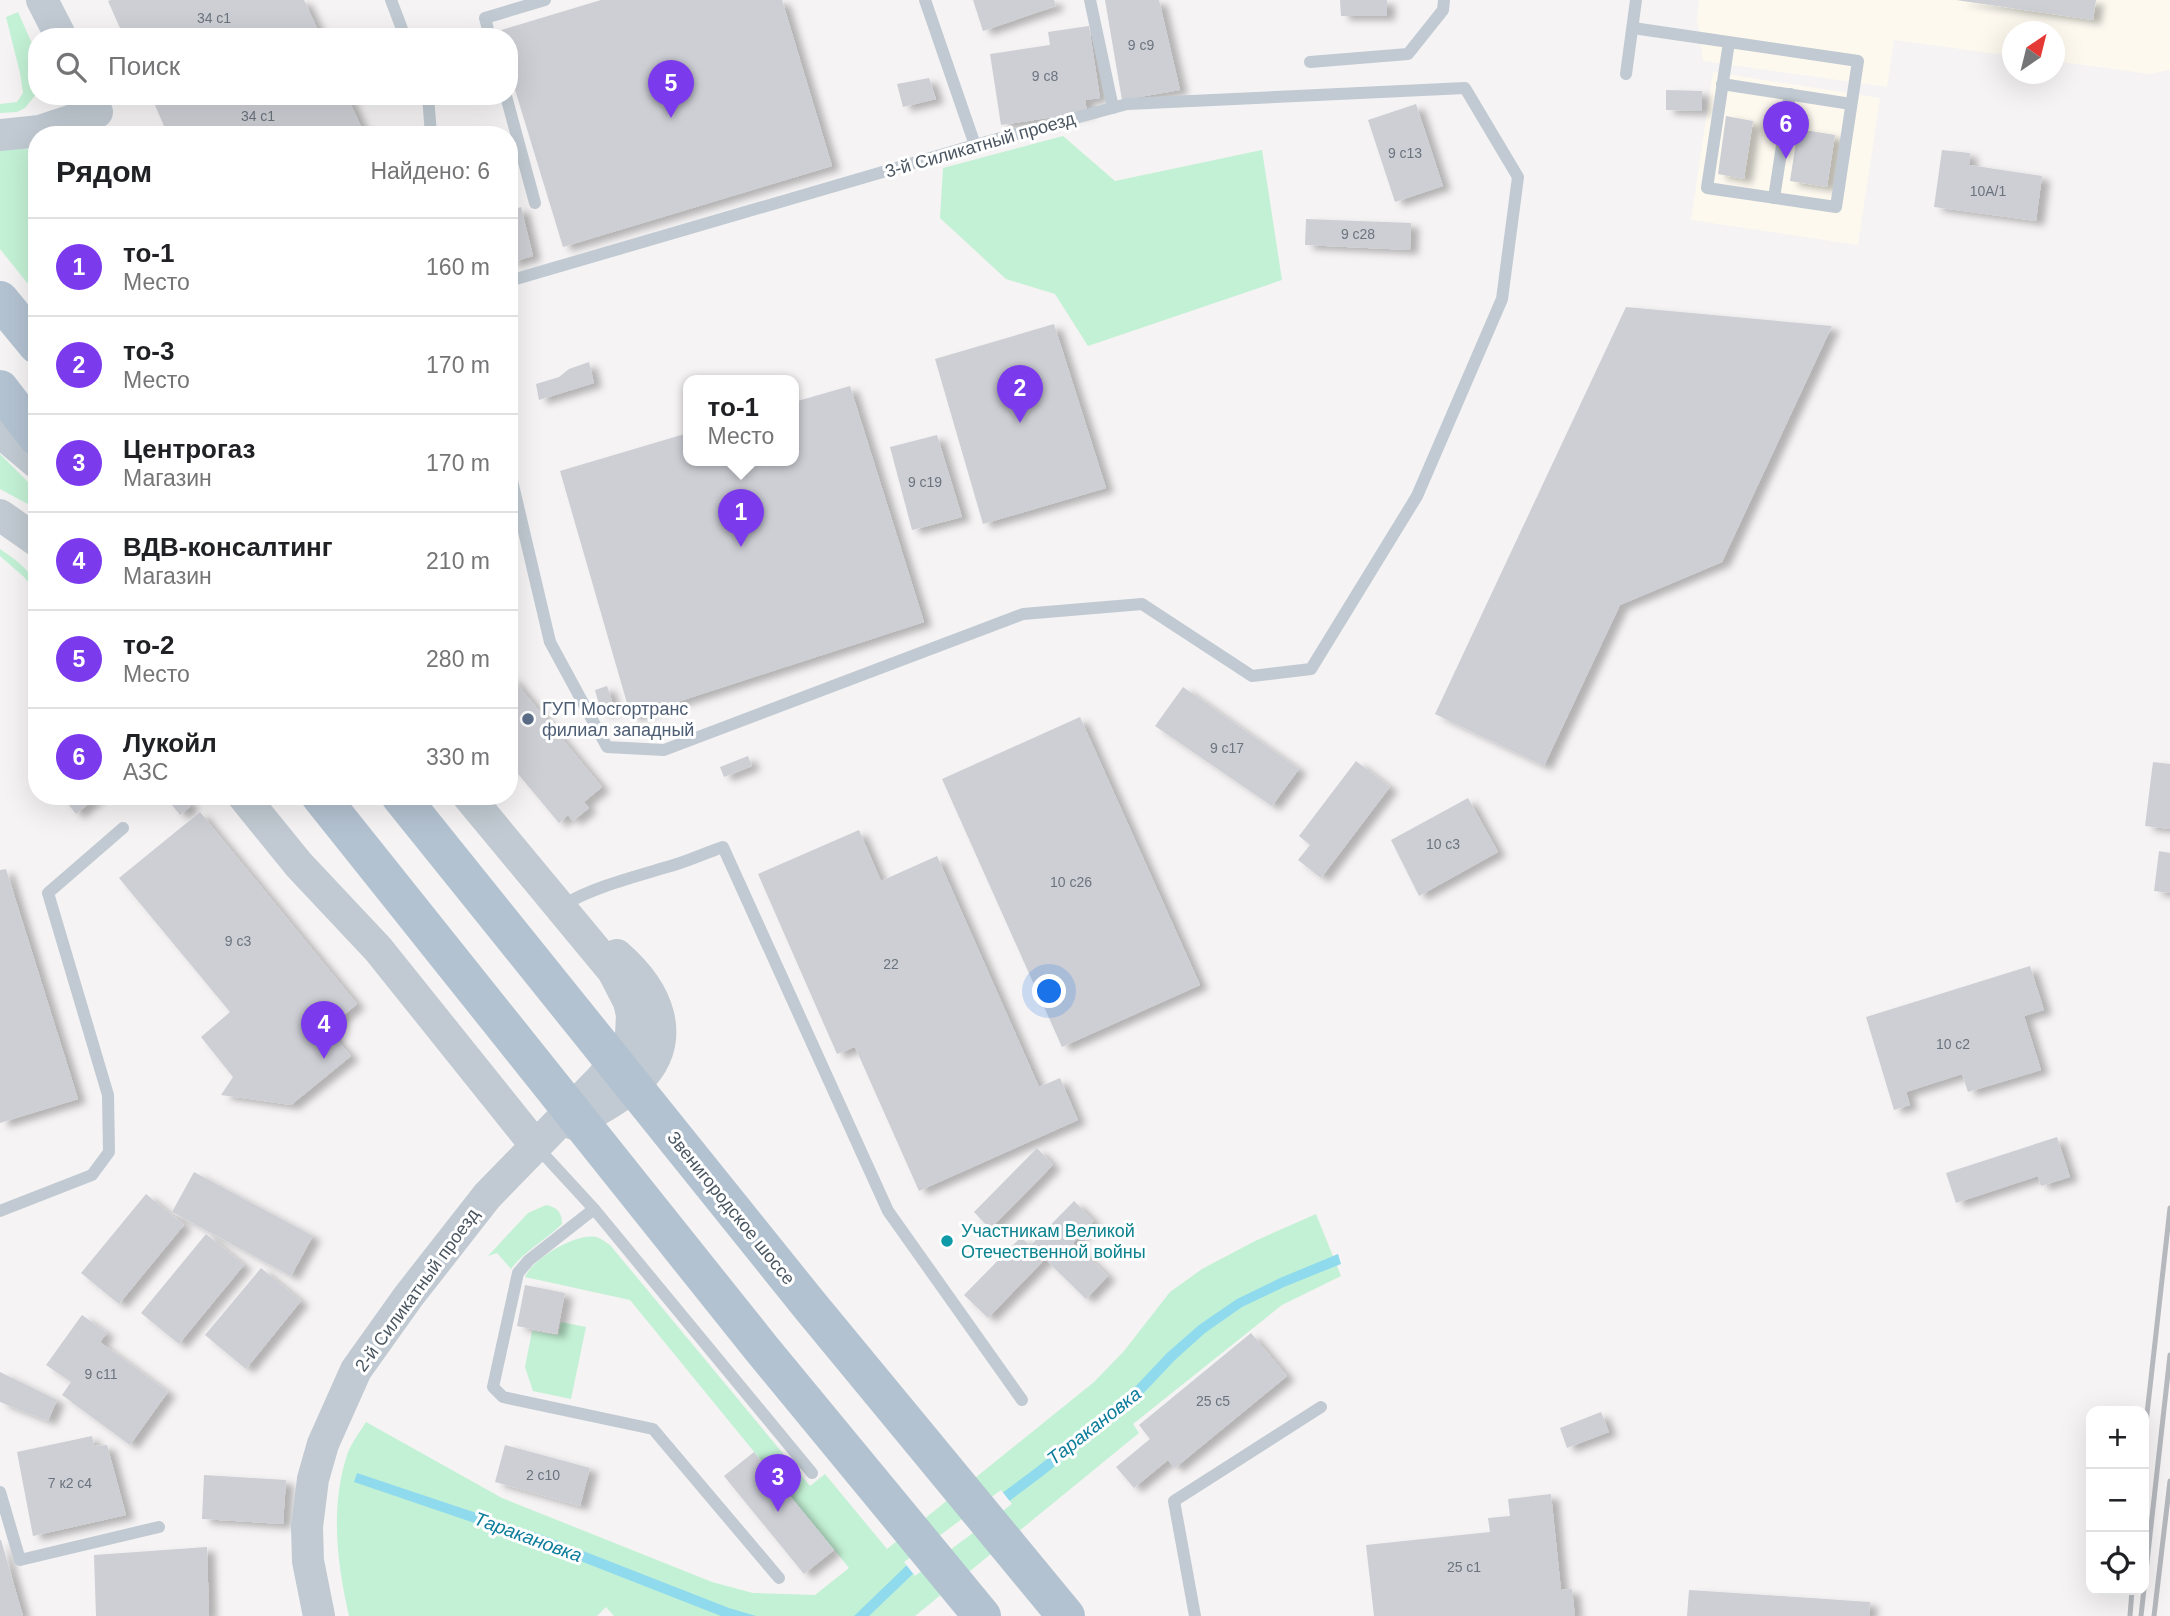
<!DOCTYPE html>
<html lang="ru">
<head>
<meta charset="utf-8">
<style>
  body { margin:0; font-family:Helvetica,sans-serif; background:#f2f2f2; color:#202124 }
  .controls { position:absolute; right:21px; bottom:21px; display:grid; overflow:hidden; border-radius:14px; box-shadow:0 7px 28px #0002 }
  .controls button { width:63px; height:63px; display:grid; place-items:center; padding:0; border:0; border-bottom:2px solid #e0e0e0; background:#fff; color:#202124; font:35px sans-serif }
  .compass { position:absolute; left:2002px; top:21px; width:63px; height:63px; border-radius:50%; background:#fff; box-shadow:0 7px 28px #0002; rotate:35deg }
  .you { position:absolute; left:1050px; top:992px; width:24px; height:24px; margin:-18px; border:5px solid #fff; border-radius:50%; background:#1a73e8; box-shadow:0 0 0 10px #1a73e833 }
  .badge { display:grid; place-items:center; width:46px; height:46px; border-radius:50%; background:#7c3aed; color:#fff; font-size:23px; font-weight:700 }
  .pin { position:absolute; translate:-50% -58px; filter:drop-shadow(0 2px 4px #0008) }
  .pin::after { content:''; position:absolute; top:37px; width:24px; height:21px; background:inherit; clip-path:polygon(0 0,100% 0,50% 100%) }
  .popup { position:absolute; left:683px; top:375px; width:116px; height:91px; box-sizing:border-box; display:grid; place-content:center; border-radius:14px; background:#fff; filter:drop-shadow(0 2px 5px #0005); font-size:23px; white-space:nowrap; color:#757577 }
  .popup b { font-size:26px; color:#202124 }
  .popup::after { content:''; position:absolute; left:50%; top:100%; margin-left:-14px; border:14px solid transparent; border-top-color:#fff }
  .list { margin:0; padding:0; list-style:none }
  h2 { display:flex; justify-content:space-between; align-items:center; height:91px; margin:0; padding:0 28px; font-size:30px }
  h2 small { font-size:23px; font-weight:400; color:#757577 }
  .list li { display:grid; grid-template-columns:46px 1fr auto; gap:21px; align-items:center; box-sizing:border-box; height:98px; padding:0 28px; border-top:2px solid #e0e0e0 }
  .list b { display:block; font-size:26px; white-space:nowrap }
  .list p { margin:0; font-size:23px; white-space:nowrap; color:#757577 }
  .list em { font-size:23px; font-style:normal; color:#757577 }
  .icon { flex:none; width:38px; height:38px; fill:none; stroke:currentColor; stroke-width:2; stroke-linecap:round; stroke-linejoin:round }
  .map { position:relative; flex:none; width:2170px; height:1616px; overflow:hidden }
  .search { position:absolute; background:#fff; box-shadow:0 7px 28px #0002; left:28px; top:28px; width:490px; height:77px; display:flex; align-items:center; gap:18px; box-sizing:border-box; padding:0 24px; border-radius:28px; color:#757577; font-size:26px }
  .panel { position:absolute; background:#fff; box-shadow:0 7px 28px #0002; left:28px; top:126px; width:490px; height:679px; border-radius:28px }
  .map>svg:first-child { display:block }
  .commercial { fill:#fdf9ef }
  .green { fill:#c3f1d5 }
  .water { fill:#90daee }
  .pier { fill:#f5f3f3 }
  .building { fill:#cdcfd5; filter:url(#shadow) }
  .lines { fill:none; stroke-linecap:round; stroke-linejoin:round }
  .service { stroke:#c1cad2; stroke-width:12 }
  .tertiary { stroke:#c1cad2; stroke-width:32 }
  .primary { stroke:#b3c2d1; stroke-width:38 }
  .rail { stroke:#b5b8bd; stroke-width:5 }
  .primary-bridge { stroke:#b3c2d1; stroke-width:38 }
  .service-dot { fill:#5c6f8a; stroke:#fff; stroke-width:2.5 }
  .culture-dot { fill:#0f9aa8; stroke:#fff; stroke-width:2.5 }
  .labels { text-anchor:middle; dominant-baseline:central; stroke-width:6; stroke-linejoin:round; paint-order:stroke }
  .number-label { font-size:14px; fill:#6b747e }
  .street-label { font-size:18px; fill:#4a5661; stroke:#fff }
  .service-label { font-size:18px; fill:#4e5e75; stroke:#fff; text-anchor:start }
  .culture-label { font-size:18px; fill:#0d838f; stroke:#fff; text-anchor:start }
  .water-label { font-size:19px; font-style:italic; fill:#0c7c9b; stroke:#fff }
</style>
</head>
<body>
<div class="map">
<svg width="2170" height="1616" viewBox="0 0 2170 1616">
  <defs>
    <filter id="shadow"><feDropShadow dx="8" dy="4.5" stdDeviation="3.5" flood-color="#0004"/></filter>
  </defs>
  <rect width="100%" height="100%" fill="#f5f3f3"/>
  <g class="commercial">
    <path d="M1699,0H2170V70L2149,74L2055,61L2054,32H2012V56L1894,40L1887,87L1703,61L1697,19Z"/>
    <path d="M1713,72L1880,98L1858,245L1691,220Z"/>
  </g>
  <g class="green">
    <path d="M18,12L37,55V93L25,108L17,112L0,113V104L17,102L23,93L20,73L6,17Z"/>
    <path d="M1063,136L1115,181L1262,150L1282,280L1088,346L1055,294L1006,279L940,218L943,168Z"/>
    <path d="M37,148V295L0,249V150Z"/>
    <path d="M0,454L37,491V509L0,489Z"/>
    <path d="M0,549C15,559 37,574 37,593L24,577L0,556Z"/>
    <path d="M546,1205C557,1207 562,1212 562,1224C546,1240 525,1250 511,1269L497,1253L488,1256L528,1213Z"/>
    <path d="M1316,1214L1341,1276L1282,1305L1133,1424L1139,1433L915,1616H614L606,1607L597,1616H349C337,1563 330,1508 347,1455C351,1443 360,1432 366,1422L502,1498L712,1582L753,1593L815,1595L849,1568L630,1300L525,1277C533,1259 575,1233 596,1237C601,1238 605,1242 610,1245L810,1486L825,1474L887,1549L1094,1382L1124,1351L1170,1292L1202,1269L1255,1241Z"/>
    <path d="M561,1322L586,1327L571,1399L533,1391L525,1367L532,1331L558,1335Z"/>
  </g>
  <g class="water">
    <path d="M1338,1254L1341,1264L1284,1287L1242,1307L1205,1333L1175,1360L1140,1397L1044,1475L916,1571L869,1616H854L909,1563L1037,1467L1133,1389L1167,1353L1199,1325L1237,1299L1280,1278Z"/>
    <path d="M357,1473L545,1536L729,1608L756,1616H721L542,1546L354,1482Z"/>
  </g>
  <path class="pier" d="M1001,1490L1012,1504L915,1576L904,1562Z"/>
  <g class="building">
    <path d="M111,0H304L321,37H124L108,1Z"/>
    <path d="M601,0H782L832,166L563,247L509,70V37H499L498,31Z"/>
    <path d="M973,0H1054L1056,6L983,31Z"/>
    <path d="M1105,0H1159L1180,90L1122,100Z"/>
    <path d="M1340,0H1387V16H1341Z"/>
    <path d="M1956,0H2096L2093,20Z"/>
    <path d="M1089,26L1100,98L1085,100L1087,112L1001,125L990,54L1050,45L1048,32Z"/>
    <path d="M929,78L936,99L903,107L897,84Z"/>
    <path d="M1666,90L1702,91V111L1666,110Z"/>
    <path d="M151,96H347L365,135H168Z"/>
    <path d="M1416,104L1443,186L1395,202L1368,120Z"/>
    <path d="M1726,116L1753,121L1744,179L1718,174Z"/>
    <path d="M1798,129L1835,135L1827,187L1790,181Z"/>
    <path d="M1942,150L1970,153L1969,165L2042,176L2036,221L1934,207Z"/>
    <path d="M521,207L533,256L509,263V211Z"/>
    <path d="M1306,219L1411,223L1410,250L1305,245Z"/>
    <path d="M1626,307L1832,326L1722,562L1620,605L1544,766L1435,714Z"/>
    <path d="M1054,324L1106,488L983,524L935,359Z"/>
    <path d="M589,362L594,383L539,400L536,384L559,377L569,369Z"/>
    <path d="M850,386L924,622L631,717L560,471L688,433V461H794V402Z"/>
    <path d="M937,435L962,517L912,530L890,447Z"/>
    <path d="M509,674L602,787L584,802L589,808L573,821L568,815L559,823L509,763Z"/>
    <path d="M607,686L615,710L601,712L595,690Z"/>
    <path d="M1183,687L1299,769L1272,806L1155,726Z"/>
    <path d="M1080,717L1200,985L1062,1047L942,779Z"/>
    <path d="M748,756L752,766L724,777L720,767Z"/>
    <path d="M1356,761L1390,787L1321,878L1298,860L1310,845L1299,836Z"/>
    <path d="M2153,762L2170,764V829L2145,826Z"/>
    <path d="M62,796H98L76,814Z"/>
    <path d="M165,796H183L191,806L180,815Z"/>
    <path d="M1468,798L1498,852L1419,896L1391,840Z"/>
    <path d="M200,812L357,1004L327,1029L351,1056L291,1105L221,1095L233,1077L201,1037L230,1012L119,878Z"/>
    <path d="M859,830L881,881L937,856L1039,1087L1060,1078L1078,1120L919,1191L855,1047L837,1054L758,874Z"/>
    <path d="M2159,851L2170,853V893L2154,891Z"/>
    <path d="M6,869L78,1099L0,1123V870Z"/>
    <path d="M2030,966L2044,1010L2024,1016L2041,1070L1968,1092L1962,1074L1906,1092L1910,1105L1894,1110L1866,1017Z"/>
    <path d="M2057,1137L2070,1177L2041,1186L2038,1176L1956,1203L1946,1173Z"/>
    <path d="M1037,1148L1053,1165L990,1229L974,1212Z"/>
    <path d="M194,1172L313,1236L291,1276L172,1212Z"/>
    <path d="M146,1194L184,1225L119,1304L81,1273Z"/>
    <path d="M1074,1201L1094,1221L1073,1243L1108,1276L1086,1299L1045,1259L988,1318L964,1295L1021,1237L1030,1246Z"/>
    <path d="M206,1234L244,1265L179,1344L141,1313Z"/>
    <path d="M261,1268L301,1301L246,1369L205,1335Z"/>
    <path d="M525,1285L565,1293L557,1334L517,1326Z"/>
    <path d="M82,1315L107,1333L100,1342L168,1392L130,1445L62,1395L71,1382L46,1365Z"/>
    <path d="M1251,1333L1287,1376L1175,1468L1168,1460L1134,1488L1116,1467L1150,1439L1139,1425Z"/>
    <path d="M0,1372L57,1400L48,1421L0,1402Z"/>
    <path d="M1601,1412L1609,1432L1567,1448L1560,1428Z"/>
    <path d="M92,1436L94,1446L107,1445L126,1515L33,1536L17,1452Z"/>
    <path d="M505,1445L590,1468L580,1506L495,1482Z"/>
    <path d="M754,1452L834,1550L804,1574L724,1476Z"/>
    <path d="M204,1475L286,1480L283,1524L202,1519Z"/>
    <path d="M1551,1494L1561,1590L1572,1589L1575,1616H1374L1366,1545L1490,1532L1488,1518L1510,1516L1508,1499Z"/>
    <path d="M0,1540H1L23,1616H0Z"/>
    <path d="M207,1547L209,1616H96L94,1555Z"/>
    <path d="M1689,1590L1870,1602L1869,1616H1687Z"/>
  </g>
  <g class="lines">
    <g class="service">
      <path d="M391,0L405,37"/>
      <path d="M925,0L975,145"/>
      <path d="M1090,0L1113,108"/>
      <path d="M1633,28L1858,61L1836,207L1707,188L1729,42"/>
      <path d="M490,37L485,18L545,0"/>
      <path d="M1310,62L1408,54L1443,10L1444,0"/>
      <path d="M1626,74L1636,0"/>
      <path d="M1722,84L1851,104"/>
      <path d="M428,96L431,135"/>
      <path d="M506,96L535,203"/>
      <path d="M1774,198L1790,94"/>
      <path d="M509,281L975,145L1127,104L1465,88L1518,177L1502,299L1417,496L1311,669L1252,676L1142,604L1023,614L664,750L607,747L550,642L509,468"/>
      <path d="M561,906C594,887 630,878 667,867C686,862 705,853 723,847L888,1211L1022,1400"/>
      <path d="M537,1147L594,1209L529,1260L518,1273L493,1387L503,1397L653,1429L779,1578"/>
      <path d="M594,1209L812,1473"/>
      <path d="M0,1211L92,1175L109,1152L108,1095L48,893L123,828"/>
      <path d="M0,1492L20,1560L159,1527"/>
      <path d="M1195,1616L1174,1501L1321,1407"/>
    </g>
    <g class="tertiary">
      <path d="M42,0L61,37"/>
      <path d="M0,135L40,131L97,112"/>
      <path d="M0,432L37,463"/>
      <path d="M0,515L37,541"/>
      <path d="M243,796L299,865L378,949L536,1146"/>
      <path d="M574,1124C595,1111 620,1099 637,1082C681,1038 656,989 617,955"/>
      <path d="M319,1616L308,1561L307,1527L313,1479L323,1444L356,1370L408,1297L487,1196L601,1079L625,1049L631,1035L632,1015L629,1002L613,971L468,796"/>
    </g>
    <g class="primary">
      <path d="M0,300L37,345"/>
      <path d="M0,389L37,437"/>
    </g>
    <g class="rail">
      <path d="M2144,1441L2170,1208"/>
      <path d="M2130,1616L2132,1590"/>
      <path d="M2141,1616L2170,1355"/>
      <path d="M2154,1616L2170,1481"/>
    </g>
    <g class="primary-bridge">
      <path d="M320,796L761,1348L982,1616"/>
      <path d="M400,796L811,1307L1066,1616"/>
    </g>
  </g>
  <circle class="service-dot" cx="528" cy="719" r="7"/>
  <circle class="culture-dot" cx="947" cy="1241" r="7"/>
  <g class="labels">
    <g class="number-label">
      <text x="214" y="18">34 с1</text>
      <text x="1141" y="45">9 с9</text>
      <text x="1045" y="76">9 с8</text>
      <text x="258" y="116">34 с1</text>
      <text x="1405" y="153">9 с13</text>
      <text x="1988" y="191">10А/1</text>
      <text x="1358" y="234">9 с28</text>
      <text x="925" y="482">9 с19</text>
      <text x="1227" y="748">9 с17</text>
      <text x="1443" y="844">10 с3</text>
      <text x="1071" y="882">10 с26</text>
      <text x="238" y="941">9 с3</text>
      <text x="891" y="964">22</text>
      <text x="1953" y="1044">10 с2</text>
      <text x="101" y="1374">9 с11</text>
      <text x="1213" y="1401">25 с5</text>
      <text x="543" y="1475">2 с10</text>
      <text x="70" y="1483">7 к2 с4</text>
      <text x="1464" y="1567">25 с1</text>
    </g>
    <g class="street-label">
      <text transform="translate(980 145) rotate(-16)">3-й Силикатный проезд</text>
      <text transform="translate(731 1208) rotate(51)">Звенигородское шоссе</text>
      <text transform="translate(417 1290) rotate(-54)">2-й Силикатный проезд</text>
    </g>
    <g class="service-label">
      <text x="542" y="709">ГУП Мосгортранс<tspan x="542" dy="21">филиал западный</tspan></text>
    </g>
    <g class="culture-label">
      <text x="961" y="1231">Участникам Великой<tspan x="961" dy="21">Отечественной войны</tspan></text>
    </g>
    <g class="water-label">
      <text transform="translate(1094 1426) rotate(-38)">Таракановка</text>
      <text transform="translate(528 1537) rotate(20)">Таракановка</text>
    </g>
  </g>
</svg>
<div class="controls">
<button>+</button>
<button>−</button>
<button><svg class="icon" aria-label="locate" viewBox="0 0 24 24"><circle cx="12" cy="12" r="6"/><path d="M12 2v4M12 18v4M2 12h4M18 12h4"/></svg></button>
</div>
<svg class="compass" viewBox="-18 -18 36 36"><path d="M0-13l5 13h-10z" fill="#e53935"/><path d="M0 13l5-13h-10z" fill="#757577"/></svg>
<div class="you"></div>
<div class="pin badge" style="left:741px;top:547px">1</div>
<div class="popup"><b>то-1</b>Место</div>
<div class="pin badge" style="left:1020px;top:423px">2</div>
<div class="pin badge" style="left:778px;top:1512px">3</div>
<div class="pin badge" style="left:324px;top:1059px">4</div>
<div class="pin badge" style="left:671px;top:118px">5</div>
<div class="pin badge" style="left:1786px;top:159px">6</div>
<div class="search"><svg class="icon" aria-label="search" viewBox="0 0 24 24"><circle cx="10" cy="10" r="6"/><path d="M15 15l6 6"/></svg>Поиск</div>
<section class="panel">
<h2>Рядом<small>Найдено: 6</small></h2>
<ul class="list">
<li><span class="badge">1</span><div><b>то-1</b><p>Место</p></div><em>160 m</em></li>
<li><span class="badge">2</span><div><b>то-3</b><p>Место</p></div><em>170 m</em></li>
<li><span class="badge">3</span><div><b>Центрогаз</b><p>Магазин</p></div><em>170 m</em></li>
<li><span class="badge">4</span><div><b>ВДВ-консалтинг</b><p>Магазин</p></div><em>210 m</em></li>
<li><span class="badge">5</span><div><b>то-2</b><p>Место</p></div><em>280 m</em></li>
<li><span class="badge">6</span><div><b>Лукойл</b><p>АЗС</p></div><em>330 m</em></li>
</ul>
</section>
</div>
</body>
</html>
